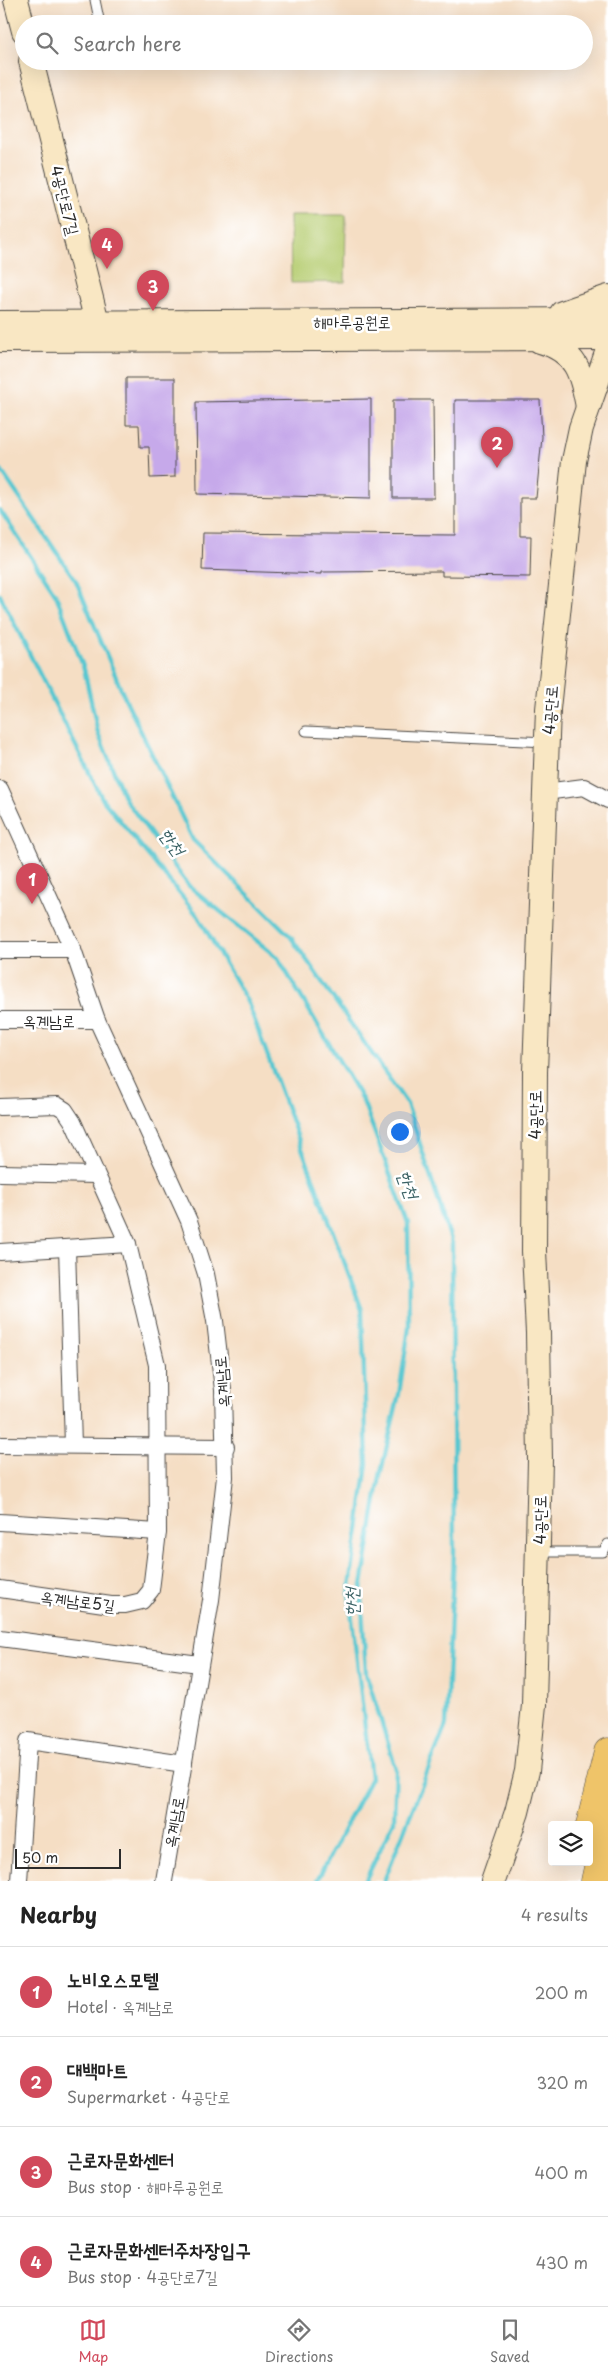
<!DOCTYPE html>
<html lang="en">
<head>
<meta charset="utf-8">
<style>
  body { margin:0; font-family:"Playpen Sans","Poor Story",sans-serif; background:#f2f2f2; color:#222 }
  .controls { position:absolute; right:15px; bottom:15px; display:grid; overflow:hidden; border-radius:5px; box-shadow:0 5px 20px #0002 }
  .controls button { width:45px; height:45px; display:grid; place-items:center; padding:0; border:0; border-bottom:1px solid #e0e0e0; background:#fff; color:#222; font:25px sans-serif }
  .scale { position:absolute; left:15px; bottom:12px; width:106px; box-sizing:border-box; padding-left:5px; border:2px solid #2b2b2b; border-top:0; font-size:14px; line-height:18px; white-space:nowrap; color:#2b2b2b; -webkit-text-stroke:4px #fff; paint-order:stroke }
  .you { position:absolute; left:399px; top:1131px; width:18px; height:18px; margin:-12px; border:4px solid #fff; border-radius:50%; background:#1a73e8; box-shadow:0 0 0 8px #1a73e833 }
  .badge { display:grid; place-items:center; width:32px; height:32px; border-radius:50%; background:#d1495b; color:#fff; font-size:16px; font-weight:700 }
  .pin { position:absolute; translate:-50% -41px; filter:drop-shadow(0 1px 2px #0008) }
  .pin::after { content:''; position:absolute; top:26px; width:18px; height:15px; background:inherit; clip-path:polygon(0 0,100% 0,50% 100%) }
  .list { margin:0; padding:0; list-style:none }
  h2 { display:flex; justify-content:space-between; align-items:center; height:65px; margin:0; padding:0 20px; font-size:21px }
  h2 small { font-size:16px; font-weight:400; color:#767676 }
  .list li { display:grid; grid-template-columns:32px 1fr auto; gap:15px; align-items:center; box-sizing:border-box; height:90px; padding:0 20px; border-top:1px solid #e0e0e0 }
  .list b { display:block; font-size:19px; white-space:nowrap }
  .list p { margin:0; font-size:16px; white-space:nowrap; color:#767676 }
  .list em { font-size:16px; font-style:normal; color:#767676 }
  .icon { flex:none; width:28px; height:28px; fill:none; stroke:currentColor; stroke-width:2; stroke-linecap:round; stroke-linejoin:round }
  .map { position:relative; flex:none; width:608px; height:1881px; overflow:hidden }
  .search { position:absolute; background:#fff; box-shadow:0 5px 20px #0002; left:15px; right:15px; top:15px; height:55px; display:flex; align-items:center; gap:12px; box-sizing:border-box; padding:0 18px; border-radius:28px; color:#767676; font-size:19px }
  .sheet { height:425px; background:#fff }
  nav { display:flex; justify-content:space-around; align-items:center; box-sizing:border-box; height:70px; border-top:1px solid #e0e0e0; background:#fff; font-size:14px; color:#767676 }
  nav a { display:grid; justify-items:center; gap:2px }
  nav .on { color:#d1495b }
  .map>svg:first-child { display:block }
  .green { fill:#b7ce73; stroke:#717c4f }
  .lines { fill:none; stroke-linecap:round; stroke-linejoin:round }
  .stream { stroke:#5ac7d0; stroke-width:4.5 }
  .building { fill:#c6a9ea }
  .lane-casing { stroke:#494642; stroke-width:11 }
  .street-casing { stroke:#494642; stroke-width:18 }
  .secondary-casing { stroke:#494642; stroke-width:26 }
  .highway-casing { stroke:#494642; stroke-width:29 }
  .lane { stroke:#fff; stroke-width:9 }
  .street { stroke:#fff; stroke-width:16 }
  .secondary { stroke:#f9e7c3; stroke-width:24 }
  .highway { stroke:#efc469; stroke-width:28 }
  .labels { text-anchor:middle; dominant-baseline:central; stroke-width:5; stroke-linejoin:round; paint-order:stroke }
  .street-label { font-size:16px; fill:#2b2b2b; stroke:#fff }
  .water-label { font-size:18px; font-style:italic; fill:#3b6265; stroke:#fff }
</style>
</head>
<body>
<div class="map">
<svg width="608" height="1881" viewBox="0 0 608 1881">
  <rect width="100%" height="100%" fill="#fff"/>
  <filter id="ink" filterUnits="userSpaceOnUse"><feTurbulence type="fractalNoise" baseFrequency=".02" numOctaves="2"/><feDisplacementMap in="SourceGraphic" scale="10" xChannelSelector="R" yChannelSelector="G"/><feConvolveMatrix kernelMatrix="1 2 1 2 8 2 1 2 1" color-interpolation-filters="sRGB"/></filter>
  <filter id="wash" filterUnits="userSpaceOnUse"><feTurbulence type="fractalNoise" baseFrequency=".0096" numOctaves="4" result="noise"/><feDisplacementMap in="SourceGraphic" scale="20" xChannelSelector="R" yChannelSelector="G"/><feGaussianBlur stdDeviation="1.12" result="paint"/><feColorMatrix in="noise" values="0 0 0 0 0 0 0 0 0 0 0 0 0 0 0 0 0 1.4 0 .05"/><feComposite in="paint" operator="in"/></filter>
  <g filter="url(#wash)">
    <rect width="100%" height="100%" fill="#f5dec4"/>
    <path class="green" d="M290,215H346L345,282L291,283Z"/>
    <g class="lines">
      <g class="stream">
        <path d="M0,469L76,581L123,694L193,840L290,936L407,1104L452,1243L454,1552L446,1725L384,1881"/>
        <path d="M0,510L56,595L84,669L98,733L125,799L189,886L278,958L363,1101L408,1223L409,1327L399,1394L380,1476L361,1591L366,1673L396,1769L394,1821L365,1881"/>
        <path d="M0,595L103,800L198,916L248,1003L362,1310L367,1464L349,1594L371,1778L317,1881"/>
      </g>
    </g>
    <g id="blocks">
      <g class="building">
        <path d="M126,378H175V477L150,478L149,447H140L139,425H126Z"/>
        <path d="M371,399V498L197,494L196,402Z"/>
        <path d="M393,400H433L434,498H393Z"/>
        <path d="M455,400H540L542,437L536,498H520V536H531L530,577L442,576V571L322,572V574L202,570L203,533L455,535Z"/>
      </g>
    </g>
  </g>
  <g filter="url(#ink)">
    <use href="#blocks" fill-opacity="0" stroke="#494642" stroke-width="1"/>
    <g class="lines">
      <g class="lane-casing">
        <g id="lane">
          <path d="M95,0L100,24"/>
          <path d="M306,731L547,742"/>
          <path d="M539,1552H603L608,1544"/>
        </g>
      </g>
      <g class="street-casing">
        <g id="street">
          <path d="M0,789L73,950L97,1020L189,1221L206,1274L215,1321L223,1390L225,1477L211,1600L164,1881"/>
          <path d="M545,792L584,787L608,800"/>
          <path d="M0,950H73"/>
          <path d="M0,1020H97"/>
          <path d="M0,1107L57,1105L65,1110L73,1122L128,1244L157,1365L158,1532L151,1590L142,1601L125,1605H111L0,1589"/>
          <path d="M0,1173L96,1175"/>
          <path d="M67,1248L73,1445"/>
          <path d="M0,1252L128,1244"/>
          <path d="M0,1445L226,1447"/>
          <path d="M0,1522L158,1532"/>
          <path d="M0,1638L199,1664"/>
          <path d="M19,1881L28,1741L184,1764"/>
        </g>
      </g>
      <g class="secondary-casing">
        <g id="secondary">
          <path d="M16,0L24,31"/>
          <path d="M31,61L101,338"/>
          <path d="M562,313L608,297"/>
          <path d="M0,323L608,320"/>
          <path d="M0,340L608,338"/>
          <path d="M540,341C576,351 582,373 588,407"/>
          <path d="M493,1881L517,1812L527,1771L534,1705L540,1460L538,1333L534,1251L535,1072L548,709L574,461L581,428L608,350"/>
        </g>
      </g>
      <g class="highway-casing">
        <g id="highway">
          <path d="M589,1829L608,1752"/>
          <path d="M595,1881L608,1822"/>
        </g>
      </g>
      <use href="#lane" class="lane"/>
      <use href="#street" class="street"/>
      <use href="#secondary" class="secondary"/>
      <use href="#highway" class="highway"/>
    </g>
  </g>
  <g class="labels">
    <g class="street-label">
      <text transform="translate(66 200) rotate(76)">4공단로7길</text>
      <text x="352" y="321">해마루공원로</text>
      <text transform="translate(549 710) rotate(-86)">4공단로</text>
      <text x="49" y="1020">옥계남로</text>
      <text transform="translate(534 1115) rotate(-90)">4공단로</text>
      <text transform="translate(221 1382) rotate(-95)">옥계남로</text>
      <text transform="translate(539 1520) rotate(-90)">4공단로</text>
      <text transform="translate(78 1600) rotate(7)">옥계남로5길</text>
      <text transform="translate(173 1822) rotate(-80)">옥계남로</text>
    </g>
    <g class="water-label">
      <text transform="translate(173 841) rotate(54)">한천</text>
      <text transform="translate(409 1184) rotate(70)">한천</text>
      <text transform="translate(350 1602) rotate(-90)">한천</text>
    </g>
  </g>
</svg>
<div class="controls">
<button><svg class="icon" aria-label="layers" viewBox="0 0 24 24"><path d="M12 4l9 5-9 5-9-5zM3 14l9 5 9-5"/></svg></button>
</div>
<div class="scale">50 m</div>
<div class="you"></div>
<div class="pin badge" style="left:32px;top:904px">1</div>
<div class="pin badge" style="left:497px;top:468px">2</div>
<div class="pin badge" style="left:153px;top:311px">3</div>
<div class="pin badge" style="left:107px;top:269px">4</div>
<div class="search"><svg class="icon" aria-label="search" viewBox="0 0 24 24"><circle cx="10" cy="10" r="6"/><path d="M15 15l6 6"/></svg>Search here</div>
</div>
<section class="sheet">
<h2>Nearby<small>4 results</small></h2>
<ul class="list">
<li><span class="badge">1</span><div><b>노비오스모텔</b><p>Hotel · 옥계남로</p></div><em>200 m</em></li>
<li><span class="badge">2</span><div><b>대백마트</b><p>Supermarket · 4공단로</p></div><em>320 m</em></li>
<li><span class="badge">3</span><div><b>근로자문화센터</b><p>Bus stop · 해마루공원로</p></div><em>400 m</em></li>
<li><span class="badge">4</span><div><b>근로자문화센터주차장입구</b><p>Bus stop · 4공단로7길</p></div><em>430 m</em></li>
</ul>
</section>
<nav>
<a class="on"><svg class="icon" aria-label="map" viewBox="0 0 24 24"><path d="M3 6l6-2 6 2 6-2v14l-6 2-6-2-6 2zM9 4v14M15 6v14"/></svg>Map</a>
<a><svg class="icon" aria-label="directions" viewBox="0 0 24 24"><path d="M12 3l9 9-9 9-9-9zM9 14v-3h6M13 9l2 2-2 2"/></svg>Directions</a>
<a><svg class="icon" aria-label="saved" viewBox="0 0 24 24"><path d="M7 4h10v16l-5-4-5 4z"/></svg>Saved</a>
</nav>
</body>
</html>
